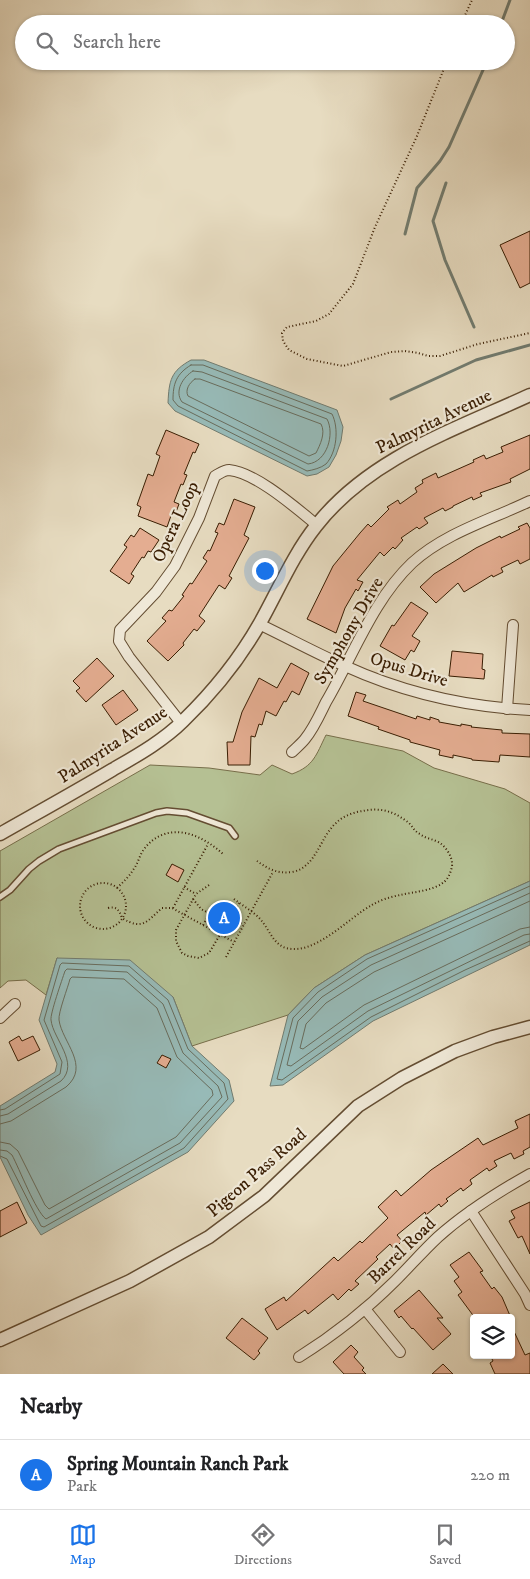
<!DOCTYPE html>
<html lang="en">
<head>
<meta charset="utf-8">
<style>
  body { margin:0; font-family:"IM FELL DW Pica",serif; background:#f2f2f2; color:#202124 }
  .controls { position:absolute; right:15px; bottom:15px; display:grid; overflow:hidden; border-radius:5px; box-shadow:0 1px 4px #0004 }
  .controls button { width:45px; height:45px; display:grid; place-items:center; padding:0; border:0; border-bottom:1px solid #e0e0e0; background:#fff; color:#202124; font:25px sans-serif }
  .you { position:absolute; left:264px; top:570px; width:18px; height:18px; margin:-12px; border:4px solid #fff; border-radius:50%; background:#1a73e8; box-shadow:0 0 0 8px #1a73e833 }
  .badge { display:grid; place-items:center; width:32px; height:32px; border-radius:50%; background:#1a73e8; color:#fff; font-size:16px; font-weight:700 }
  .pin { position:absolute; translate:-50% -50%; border:2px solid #fff; box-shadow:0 1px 5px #0006 }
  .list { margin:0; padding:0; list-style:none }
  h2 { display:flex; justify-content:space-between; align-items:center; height:65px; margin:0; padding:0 20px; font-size:21px }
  h2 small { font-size:16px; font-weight:400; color:#757577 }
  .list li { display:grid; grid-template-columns:32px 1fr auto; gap:15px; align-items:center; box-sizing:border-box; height:70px; padding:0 20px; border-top:1px solid #e0e0e0 }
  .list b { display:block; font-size:19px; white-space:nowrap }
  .list p { margin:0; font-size:16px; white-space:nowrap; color:#757577 }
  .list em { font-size:16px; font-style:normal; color:#757577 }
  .icon { flex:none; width:28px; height:28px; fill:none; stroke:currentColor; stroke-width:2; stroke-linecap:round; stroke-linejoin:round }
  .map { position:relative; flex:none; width:530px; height:1374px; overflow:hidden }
  .search { position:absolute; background:#fff; box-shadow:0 1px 4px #0004; left:15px; right:15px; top:15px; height:55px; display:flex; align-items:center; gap:12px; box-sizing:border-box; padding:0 18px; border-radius:28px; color:#757577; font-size:19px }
  .sheet { height:135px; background:#fff }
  nav { display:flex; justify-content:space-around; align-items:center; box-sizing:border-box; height:70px; border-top:1px solid #e0e0e0; background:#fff; font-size:14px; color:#757577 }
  nav a { display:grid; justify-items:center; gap:2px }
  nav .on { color:#1a73e8 }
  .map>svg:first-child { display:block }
  .green { fill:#b5c093; stroke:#776e4a }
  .water { fill:#97bab7; stroke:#717b6f }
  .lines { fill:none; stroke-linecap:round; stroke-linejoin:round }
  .shore { stroke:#686c5c; stroke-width:1 }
  .stream { stroke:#717b6f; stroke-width:3 }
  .building { fill:#e4ad91; stroke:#391d02 }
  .service-casing { stroke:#644d32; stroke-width:8 }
  .minor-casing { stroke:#644d32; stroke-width:12 }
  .tertiary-casing { stroke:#644d32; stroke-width:15 }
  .path { stroke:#391d02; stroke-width:2; stroke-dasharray:1 2.5; stroke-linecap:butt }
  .service { stroke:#efe8d7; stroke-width:5 }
  .minor { stroke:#efe8d7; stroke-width:10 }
  .tertiary { stroke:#efe8d7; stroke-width:12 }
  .labels { text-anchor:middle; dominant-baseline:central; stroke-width:4.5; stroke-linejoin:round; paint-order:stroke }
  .street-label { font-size:18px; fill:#391d02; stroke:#efe8d7 }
</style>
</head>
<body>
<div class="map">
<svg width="530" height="1374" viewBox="0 0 530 1374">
  <rect width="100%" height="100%" fill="#e7dcc1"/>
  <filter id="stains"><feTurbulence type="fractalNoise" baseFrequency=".004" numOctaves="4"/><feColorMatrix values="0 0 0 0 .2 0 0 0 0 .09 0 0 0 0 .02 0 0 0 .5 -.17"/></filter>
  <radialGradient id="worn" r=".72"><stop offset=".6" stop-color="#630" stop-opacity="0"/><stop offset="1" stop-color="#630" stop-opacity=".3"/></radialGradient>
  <path class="green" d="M326,735L403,751L434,768L505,789L530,803V881L365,955L314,988L288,1015L192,1046L173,997L57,958L46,995L26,980L8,981L0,988V851L150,765L209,768L260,775L272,765L292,774C314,766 316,755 326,735Z"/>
  <g class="water">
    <path d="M191,360H204L337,410L343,427L341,441L336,455L329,467L317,474L307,476L175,411L168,403C169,380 171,371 191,360Z"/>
    <path d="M530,881V945L373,1021L283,1085L270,1086L288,1015L314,988L365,955Z"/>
    <path d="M57,958L130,960L173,997L192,1046L229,1080L234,1101L188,1152L41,1235L28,1215L0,1157V1106L55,1072L57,1064L39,1020Z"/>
  </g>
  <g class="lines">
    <g class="shore">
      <path d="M191,365H203L332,414C339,428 337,452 326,464C321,468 313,470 307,471L178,406L173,400C173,384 176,374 191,365Z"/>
      <path d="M193,371L202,372L327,419C335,434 327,462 308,464L182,402C174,391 183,377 193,371Z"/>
      <path d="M195,379H200L321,424C326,433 320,445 316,453L309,456L188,396C185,390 189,383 195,379Z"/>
      <path d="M530,886L367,959L318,992L293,1018L277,1079L282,1080L371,1017L465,970L530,941"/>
      <path d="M530,893L371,965L322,997L298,1021L287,1065L291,1066L368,1011L524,935L530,934"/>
      <path d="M530,901L374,972L326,1003L306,1024L300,1048L303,1049L364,1005L520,929L530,927"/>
      <path d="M0,1110L5,1109L60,1074L62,1062L44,1020L60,965L62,963L129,966L168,1000L188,1049L224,1083L228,1099L184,1148L44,1227L41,1226L7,1159L0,1156"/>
      <path d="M0,1116L8,1114L61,1081C80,1063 53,1039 51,1020C50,1014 62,980 65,971L67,969L127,972L163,1004L183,1053L218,1086L222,1097L180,1143L46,1219C36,1212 19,1168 12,1155L7,1151L0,1150"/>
      <path d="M0,1124L11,1121L66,1087C91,1066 62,1042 59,1020C58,1013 68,987 70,979L72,977L124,979L157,1008L177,1057L212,1090L213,1095L176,1137L49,1209L45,1205L18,1151L10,1144L0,1142"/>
    </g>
    <g class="stream">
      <path d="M501,24L510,0"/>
      <path d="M446,183L433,221L445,260L474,327"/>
      <path d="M405,234L417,188L440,161L449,147L487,61"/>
      <path d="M391,399L476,360L530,345"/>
    </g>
  </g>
  <g class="building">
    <path d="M530,231V283L520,288L500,245Z"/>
    <path d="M166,430L199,444L195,453L193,452L184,474L187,475L183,485L181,484L174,502L179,504L176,512L173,510L167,527L138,516L141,507L137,505L148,474L153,476L160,456L156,454Z"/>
    <path d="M530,435V469L510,479L511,482L480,493L482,496L473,500L472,497L453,506V507L445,511L443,508L424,518L428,523L419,529L417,527L401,538L403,540L395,549L393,547L384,556L380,552L357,580L363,582L358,591L356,589L345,608L336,633L307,619L333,566L360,533L368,524L371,527L389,509L387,507L398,500L400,504L417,492L415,488L423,483L422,480L436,473L438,478L474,462L473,460L484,455L486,459L503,452L501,447Z"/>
    <path d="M234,499L255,507L244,535L249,538L229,576L232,578L225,589L219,585L199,616L205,621L197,631L194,629L183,643L184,645L168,661L147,641L166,621L162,618L169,610L172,611L184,596L182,595L190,583L192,584L207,561L203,558L208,550L210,551L218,533L215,532L219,523L224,525Z"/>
    <path d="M527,523L530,528V559L520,564L518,560L501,568L503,572L493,577L492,575L464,592L458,583L436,603L420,587L434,574L476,548L500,536L501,538L520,529L518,527Z"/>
    <path d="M140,528L159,540L151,552L148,551L144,558L142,557L131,574L134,576L129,584L110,571L127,547L124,545L131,535L134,537Z"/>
    <path d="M411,602L428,613L412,636L420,641L414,652L411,650L405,660L380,646L392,625L394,626Z"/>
    <path d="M452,651L483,654L482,669L485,670L484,679L449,676Z"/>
    <path d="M97,658L114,676L86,702L76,691L80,688L73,681Z"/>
    <path d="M291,663L309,673L299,695L292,691L286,702L284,701L276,716L266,711L262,725L259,724L255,737L251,736L250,765H228L227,742H233L242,712L259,678L277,688Z"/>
    <path d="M123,690L138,710L116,725L102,705Z"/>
    <path d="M356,692L366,695L363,701L416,719L417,716L430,720V717L439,720V722L461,726V724L472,726L471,727L502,730V733L530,734V757L500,755L499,762L472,760V759L453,755V758L439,755L440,750L410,742V740L378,729L379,727L348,716Z"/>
    <path d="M172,864L184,870L178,882L166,875Z"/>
    <path d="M19,1036L22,1041L33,1036L40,1050L18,1061L9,1042Z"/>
    <path d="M162,1055L171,1059L166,1068L157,1063Z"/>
    <path d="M530,1114V1147L523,1151L524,1154L514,1159L511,1153L494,1161L497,1166L489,1171L487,1168L470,1180L472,1184L463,1191L461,1188L446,1199L448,1201L441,1207L439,1204L426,1215L425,1212L397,1235L402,1241L394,1249L390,1244L376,1257L378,1259L355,1281L359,1284L351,1291L349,1289L338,1300L333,1294L308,1314L305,1310L277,1330L265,1309L284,1297L286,1301L334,1257L338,1261L360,1241L362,1243L388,1218L378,1207L396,1190L401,1196L431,1170L478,1138L483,1145L518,1128L515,1121Z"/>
    <path d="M17,1202L27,1223L0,1237V1211Z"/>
    <path d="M530,1202V1254L522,1236L518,1238L509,1221L515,1218L511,1211Z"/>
    <path d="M469,1252L483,1271L480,1272L492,1289L494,1287L502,1297L511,1318H475L458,1295L462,1292L454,1281L459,1277L450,1265Z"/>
    <path d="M419,1290L443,1318H437L451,1334L433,1350L413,1328L412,1329L401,1316L399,1318L394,1311Z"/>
    <path d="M242,1318L268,1338L258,1351L260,1353L254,1360L226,1338Z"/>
    <path d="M511,1325L525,1355L530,1353V1374H495L490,1363L493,1361L490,1355H511Z"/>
    <path d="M351,1345L358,1352L354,1357L364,1368L362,1370L366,1374H344L333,1362Z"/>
    <path d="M443,1364L453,1374H432Z"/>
  </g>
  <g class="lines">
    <g class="service-casing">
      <path id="service" d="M0,897L10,890L29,869L39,861L59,849L156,813L167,811L187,813L229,828L235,836"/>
    </g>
    <g class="minor-casing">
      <g id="minor">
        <path d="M259,624C288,638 316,653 345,666C402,692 467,707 530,710"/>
        <path d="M507,709L513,625"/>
        <path d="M181,723L129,657L119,641L120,630L156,592L175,566L199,518L215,476C219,474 224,470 229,470C255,472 296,508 317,525"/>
        <path d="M292,752C296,748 301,744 305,739C314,728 320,714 326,702C353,656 373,600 412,563C445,533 490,520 530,501"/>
        <path d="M0,1018L15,1004"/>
        <path d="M471,1211L525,1294L530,1305"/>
        <path d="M365,1309L400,1352"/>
        <path d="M299,1357C334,1335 366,1310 395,1281C410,1266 423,1251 438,1237C466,1212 498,1192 530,1174"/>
      </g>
    </g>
    <g class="tertiary-casing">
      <g id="tertiary">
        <path d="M0,834C37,813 75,792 112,770C136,756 163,741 183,721C213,692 239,660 260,623C278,591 293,555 316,526C369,458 454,430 530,395"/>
        <path d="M0,1340L130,1281L209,1237L264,1196L358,1106L402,1078L455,1051L493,1037L530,1027"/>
      </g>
    </g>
    <g class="path">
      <path d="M461,24L472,0"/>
      <path d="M447,61L417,136L375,227L353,284L329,314L316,321L287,327L282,333L283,341L289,350L307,359L343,366L391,352L405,351L418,353L428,356H440L478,344L530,333"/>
      <circle cx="103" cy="906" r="23"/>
      <path d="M209,885L196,894L176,930V941L182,953L188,956L199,958L209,953L239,903"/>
      <path d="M184,887L196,894"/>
      <path d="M117,888C123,882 129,877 133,870C138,864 139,856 144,849C167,820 200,833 223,854"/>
      <path d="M193,899L201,909L214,916L231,917L244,925"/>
      <path d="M234,899C243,906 254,912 261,920C269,929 273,944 286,948C315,956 348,918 372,905C380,900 390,897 400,895C413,892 433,891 444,882C448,879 451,872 452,866C453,858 447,848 440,843C434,839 426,839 420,834C415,832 413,827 409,823C404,819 396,814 390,812C381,809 372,809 363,811C354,812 343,816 336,823C320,837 316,868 292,872C278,874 268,869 257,861"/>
      <path d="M108,908C117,906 119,910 122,918C143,931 147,921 162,908H172L234,942"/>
      <path d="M173,908L208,844"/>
      <path d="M203,925L217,901"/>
      <path d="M226,957L273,872"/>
    </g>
    <use href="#service" class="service"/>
    <use href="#minor" class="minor"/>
    <use href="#tertiary" class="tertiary"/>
  </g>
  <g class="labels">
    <g class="street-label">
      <text transform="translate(434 422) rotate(-26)">Palmyrita Avenue</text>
      <text transform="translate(176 522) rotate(-65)">Opera Loop</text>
      <text transform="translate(349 631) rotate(-60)">Symphony Drive</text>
      <text transform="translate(409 670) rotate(17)">Opus Drive</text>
      <text transform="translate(113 745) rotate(-33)">Palmyrita Avenue</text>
      <text transform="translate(257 1173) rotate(-41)">Pigeon Pass Road</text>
      <text transform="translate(402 1251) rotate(-44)">Barrel Road</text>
    </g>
  </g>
  <rect width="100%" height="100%" filter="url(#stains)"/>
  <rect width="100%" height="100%" fill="url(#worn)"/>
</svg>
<div class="controls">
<button><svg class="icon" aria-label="layers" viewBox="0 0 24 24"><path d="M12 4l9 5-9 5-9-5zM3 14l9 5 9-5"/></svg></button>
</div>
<div class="you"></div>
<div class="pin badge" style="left:224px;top:918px">A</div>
<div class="search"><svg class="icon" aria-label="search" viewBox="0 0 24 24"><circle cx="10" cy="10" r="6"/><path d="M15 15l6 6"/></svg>Search here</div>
</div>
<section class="sheet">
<h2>Nearby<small></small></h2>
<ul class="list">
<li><span class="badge">A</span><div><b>Spring Mountain Ranch Park</b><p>Park</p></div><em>220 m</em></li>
</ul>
</section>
<nav>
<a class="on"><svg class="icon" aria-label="map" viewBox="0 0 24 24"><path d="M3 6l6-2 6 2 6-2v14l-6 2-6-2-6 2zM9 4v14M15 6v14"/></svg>Map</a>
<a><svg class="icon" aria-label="directions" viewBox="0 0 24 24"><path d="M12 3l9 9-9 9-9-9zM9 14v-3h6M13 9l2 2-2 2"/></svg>Directions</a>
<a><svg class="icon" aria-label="saved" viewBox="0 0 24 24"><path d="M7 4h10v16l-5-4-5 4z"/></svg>Saved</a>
</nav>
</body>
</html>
